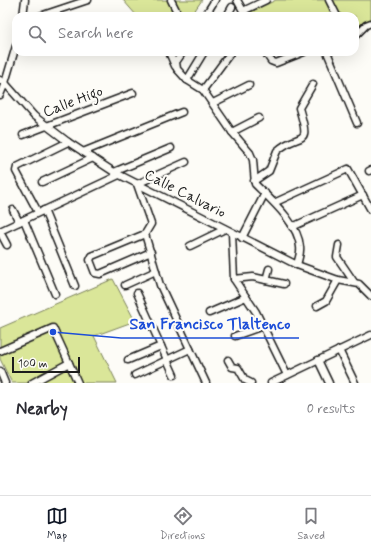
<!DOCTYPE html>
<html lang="en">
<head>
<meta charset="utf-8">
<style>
  body { margin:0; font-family:Mynerve,sans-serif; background:#f2f2f3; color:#2b2b33 }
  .scale { position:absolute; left:12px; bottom:10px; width:68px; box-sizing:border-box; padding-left:4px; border:2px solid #1c1c1c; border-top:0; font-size:11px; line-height:14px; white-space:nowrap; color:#1c1c1c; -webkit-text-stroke:3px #fdfcf7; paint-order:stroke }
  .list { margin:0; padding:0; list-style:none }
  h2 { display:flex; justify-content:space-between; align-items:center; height:52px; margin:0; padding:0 16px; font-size:17px }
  h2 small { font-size:13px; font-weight:400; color:#7c7c81 }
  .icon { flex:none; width:22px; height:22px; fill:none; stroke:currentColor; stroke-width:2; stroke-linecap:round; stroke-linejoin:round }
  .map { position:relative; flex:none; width:371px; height:383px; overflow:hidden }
  .search { position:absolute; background:#fff; box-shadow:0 4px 16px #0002; left:12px; right:12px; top:12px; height:44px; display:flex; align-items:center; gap:10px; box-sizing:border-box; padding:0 14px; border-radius:12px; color:#7c7c81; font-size:15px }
  .sheet { height:112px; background:#fff }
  nav { display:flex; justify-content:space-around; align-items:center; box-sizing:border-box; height:56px; border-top:1px solid #e1e1e2; background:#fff; font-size:11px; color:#7c7c81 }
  nav a { display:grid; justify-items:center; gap:2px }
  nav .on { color:#111827 }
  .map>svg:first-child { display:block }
  .green { fill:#dae699; stroke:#7b815a }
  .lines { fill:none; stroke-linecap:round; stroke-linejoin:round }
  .minor-casing { stroke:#1c1c1c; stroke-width:9 }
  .minor { stroke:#fdfcf7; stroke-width:6 }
  .labels { text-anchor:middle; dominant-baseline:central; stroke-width:4; stroke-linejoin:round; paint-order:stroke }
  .street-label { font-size:15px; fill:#1c1c1c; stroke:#fdfcf7 }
  .leader { fill:none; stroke:#1d4ed8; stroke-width:1.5 }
  .callout-dot { fill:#1d4ed8; stroke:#fdfcf7; stroke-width:1.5 }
  .callout-label { font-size:16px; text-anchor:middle; font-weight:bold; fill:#1d4ed8; stroke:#fdfcf7; stroke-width:4; stroke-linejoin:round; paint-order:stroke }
</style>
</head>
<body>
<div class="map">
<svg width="371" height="383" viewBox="0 0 371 383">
  <rect width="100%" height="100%" fill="#fdfcf7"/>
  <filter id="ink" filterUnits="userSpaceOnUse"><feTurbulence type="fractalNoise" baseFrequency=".025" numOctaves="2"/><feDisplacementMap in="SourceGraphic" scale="8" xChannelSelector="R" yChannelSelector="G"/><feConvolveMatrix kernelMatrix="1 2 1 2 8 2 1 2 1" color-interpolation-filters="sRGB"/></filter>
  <g filter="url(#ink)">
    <g class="green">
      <path d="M123,0H202L191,16H137Z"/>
      <path d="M276,0H371V21L355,28V16H251L249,13Z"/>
      <path d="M113,279L135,321L94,336L117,383H12L0,359V328Z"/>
    </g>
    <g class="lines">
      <g class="minor-casing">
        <g id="minor">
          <path d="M171,0L176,10L175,16"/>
          <path d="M237,0L246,16"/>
          <path d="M329,0L337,16"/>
          <path d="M243,11L266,0"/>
          <path d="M23,16L25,0"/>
          <path d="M40,16L88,0"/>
          <path d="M205,16L215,0"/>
          <path d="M227,16L232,7"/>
          <path d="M355,36L366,25L371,23"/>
          <path d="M169,52L175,66"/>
          <path d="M183,52L176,62L177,69L187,80L203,90L232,132L250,153L253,160L255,184C270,199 299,224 300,247C301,253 298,260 297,265"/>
          <path d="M265,52L271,61L276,63L304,52"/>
          <path d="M327,52L357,123"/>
          <path d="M0,80L5,83L34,116L68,142L114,172L297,265L338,280L359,284L371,296"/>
          <path d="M187,80L204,52"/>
          <path d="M203,90L231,52"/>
          <path d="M0,95L5,83L16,46"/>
          <path d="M213,103L249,85"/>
          <path d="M232,132L259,118"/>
          <path d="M23,135L133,93"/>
          <path d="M83,152L182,112"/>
          <path d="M186,162L137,184L151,224L145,234L160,285L206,383"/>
          <path d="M369,171L371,170"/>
          <path d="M114,172L171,148"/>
          <path d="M254,181L269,171L277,151C300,130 312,150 299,108L313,84"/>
          <path d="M42,182L93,158"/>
          <path d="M276,202L348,169L371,210"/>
          <path d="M13,210L19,222"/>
          <path d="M44,210L75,286"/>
          <path d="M38,212L16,171L17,167L68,142"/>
          <path d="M24,220L55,294"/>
          <path d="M292,227L363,195"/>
          <path d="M0,231L119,175"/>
          <path d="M0,232L7,245"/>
          <path d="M232,233L234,279L256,312L287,375"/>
          <path d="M145,234L92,256L90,260L95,273L100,274L151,252"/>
          <path d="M242,238L265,193"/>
          <path d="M339,245L337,257L354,282"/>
          <path d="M190,246L225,229"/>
          <path d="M269,269L266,280L284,284"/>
          <path d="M234,279L253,277L266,280"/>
          <path d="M125,285L156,271"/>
          <path d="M137,293L174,375"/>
          <path d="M317,306L326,301L338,280"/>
          <path d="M209,313L246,297"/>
          <path d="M235,336L263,326"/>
          <path d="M339,350L355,383"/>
          <path d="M0,351L53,328L69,363"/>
          <path d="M128,360L161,346"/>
          <path d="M228,360L232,367L238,368L245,380L251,383"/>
          <path d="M318,360L329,383"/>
          <path d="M0,371L5,383"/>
          <path d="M135,375L190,349"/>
          <path d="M32,383L69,363L78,383"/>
          <path d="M271,383L371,335"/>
        </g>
      </g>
      <use href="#minor" class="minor"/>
    </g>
  </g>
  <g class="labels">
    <g class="street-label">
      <text transform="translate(73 102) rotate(-21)">Calle Higo</text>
      <text transform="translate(185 194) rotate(27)">Calle Calvario</text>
    </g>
  </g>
  <path class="leader" d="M53 332L121 338H299"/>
  <circle class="callout-dot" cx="53" cy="332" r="4"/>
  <g class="callout-label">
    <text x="210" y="329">San Francisco Tlaltenco</text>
  </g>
</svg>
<div class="scale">100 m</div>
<div class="search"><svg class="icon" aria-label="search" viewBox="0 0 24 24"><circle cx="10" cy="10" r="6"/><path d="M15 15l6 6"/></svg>Search here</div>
</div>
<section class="sheet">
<h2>Nearby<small>0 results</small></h2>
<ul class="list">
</ul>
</section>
<nav>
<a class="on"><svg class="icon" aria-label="map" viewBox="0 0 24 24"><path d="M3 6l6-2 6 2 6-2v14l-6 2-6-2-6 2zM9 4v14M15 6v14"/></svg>Map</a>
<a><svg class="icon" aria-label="directions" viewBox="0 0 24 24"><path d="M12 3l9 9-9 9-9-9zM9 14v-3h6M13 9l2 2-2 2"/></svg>Directions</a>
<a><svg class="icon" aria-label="saved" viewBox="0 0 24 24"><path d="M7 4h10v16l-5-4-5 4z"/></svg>Saved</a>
</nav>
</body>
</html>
